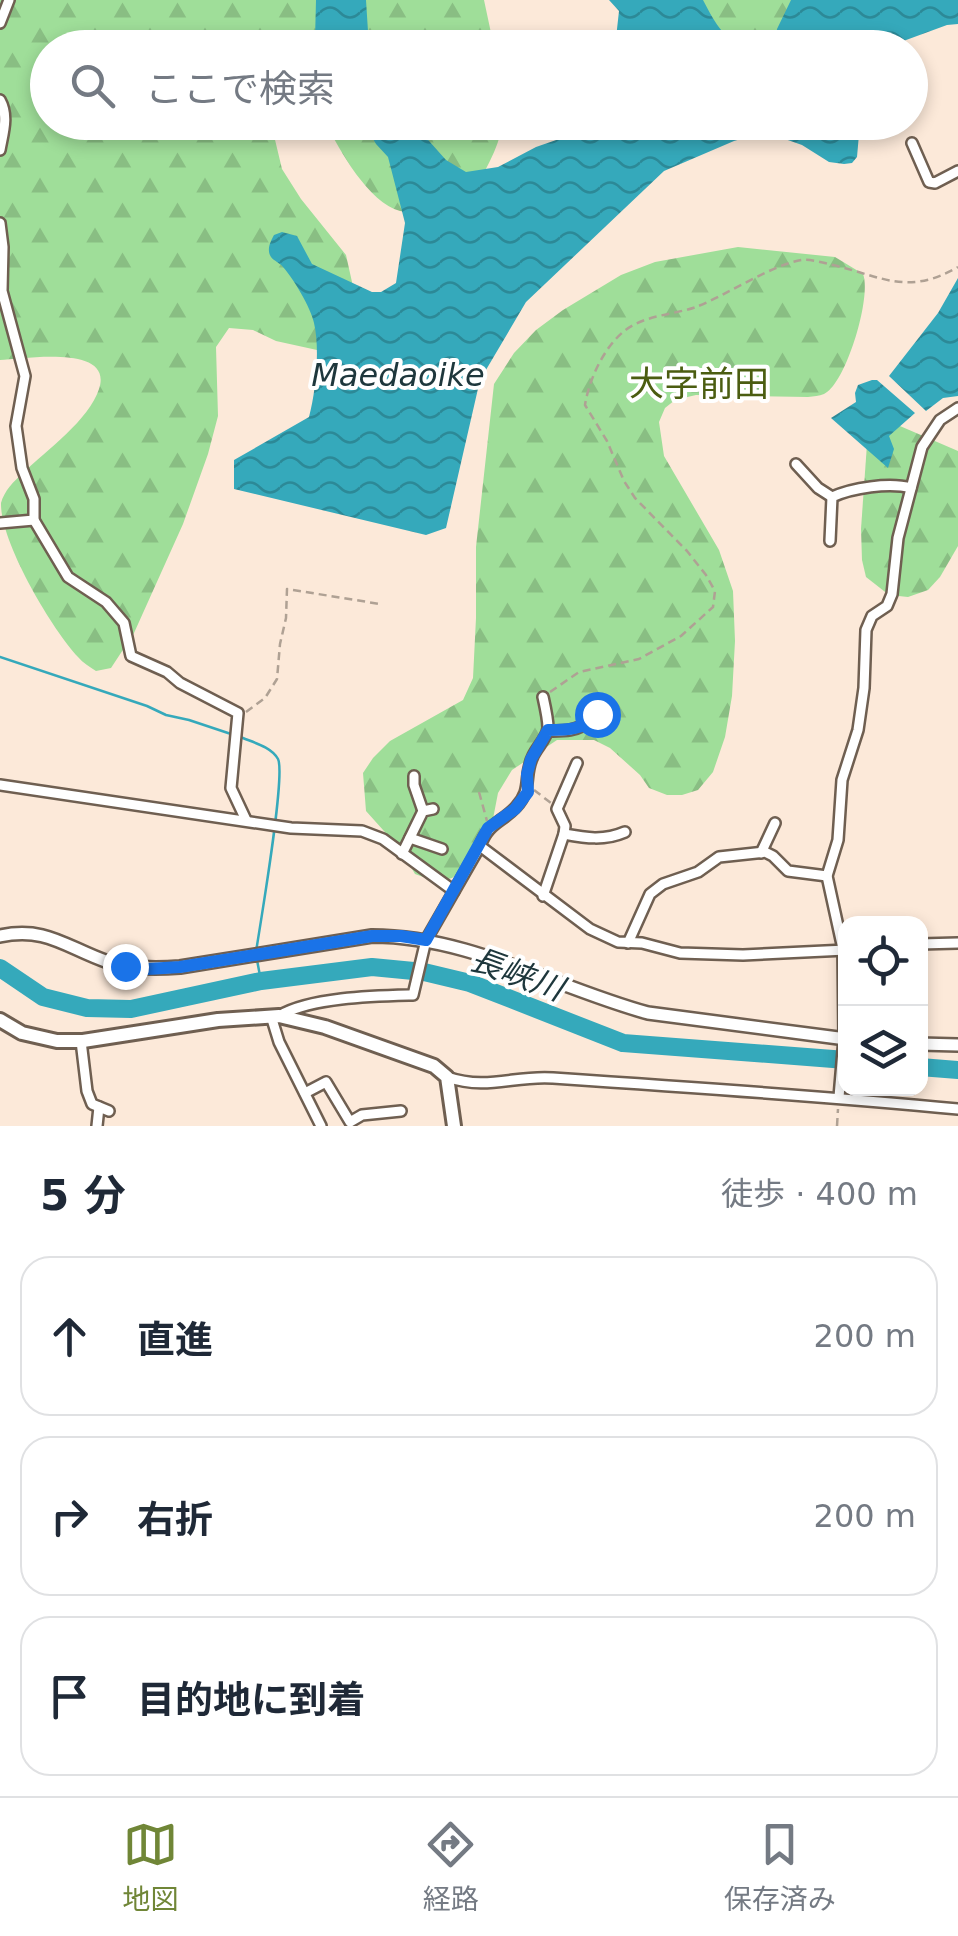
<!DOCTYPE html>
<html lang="ja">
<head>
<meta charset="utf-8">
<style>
  body { margin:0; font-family:"DejaVu Sans","Noto Sans JP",sans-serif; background:#f6f6f7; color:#1f2937 }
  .controls { position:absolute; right:30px; bottom:30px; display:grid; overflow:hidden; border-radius:20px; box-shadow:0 5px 15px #0003 }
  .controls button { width:90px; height:90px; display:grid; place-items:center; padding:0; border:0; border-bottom:2px solid #e0e1e3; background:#fff; color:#1f2937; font:50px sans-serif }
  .stop { position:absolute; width:30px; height:30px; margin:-22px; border:8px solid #1a73e8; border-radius:50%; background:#fff }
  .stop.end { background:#1a73e8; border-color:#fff; box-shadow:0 2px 10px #0008 }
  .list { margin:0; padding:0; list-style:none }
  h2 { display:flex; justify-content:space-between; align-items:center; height:130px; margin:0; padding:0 40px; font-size:42px }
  h2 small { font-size:32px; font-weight:400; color:#747a83 }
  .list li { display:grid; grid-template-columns:65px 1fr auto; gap:30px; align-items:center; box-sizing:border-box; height:160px; margin:0 20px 20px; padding:0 20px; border:2px solid #e0e1e3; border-radius:30px }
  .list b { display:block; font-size:38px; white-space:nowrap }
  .list em { font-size:32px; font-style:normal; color:#747a83 }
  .icon { flex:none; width:55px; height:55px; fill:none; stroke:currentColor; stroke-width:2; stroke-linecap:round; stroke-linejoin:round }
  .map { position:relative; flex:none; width:958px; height:1126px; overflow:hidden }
  .search { position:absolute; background:#fff; box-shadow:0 5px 15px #0003; left:30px; right:30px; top:30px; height:110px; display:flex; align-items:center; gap:25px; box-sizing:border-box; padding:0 35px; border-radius:55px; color:#747a83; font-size:38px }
  .sheet { height:670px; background:#fff }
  nav { display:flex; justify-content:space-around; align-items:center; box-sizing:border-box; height:140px; border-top:2px solid #e0e1e3; background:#fff; font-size:28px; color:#747a83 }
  nav a { display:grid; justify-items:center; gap:5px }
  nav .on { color:#708637 }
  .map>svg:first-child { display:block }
  .forest { fill:url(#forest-firs) }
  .water { fill:url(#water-waves) }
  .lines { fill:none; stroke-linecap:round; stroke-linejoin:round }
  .stream { stroke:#35a9bb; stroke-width:2.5 }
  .river { stroke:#35a9bb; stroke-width:18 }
  .minor-casing { stroke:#6f5f51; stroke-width:14 }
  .tertiary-casing { stroke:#6f5f51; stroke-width:16 }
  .secondary-casing { stroke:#6f5f51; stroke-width:18 }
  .path { stroke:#afa194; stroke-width:2.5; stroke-dasharray:8 5; stroke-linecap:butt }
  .minor { stroke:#fff; stroke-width:9 }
  .tertiary { stroke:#fff; stroke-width:11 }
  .secondary { stroke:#fff; stroke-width:12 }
  .route { stroke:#1a73e8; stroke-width:12 }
  .labels { text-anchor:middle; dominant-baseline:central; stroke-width:8; stroke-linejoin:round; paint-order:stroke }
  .water-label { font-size:32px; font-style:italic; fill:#1e373c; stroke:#fff }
  .quarter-label { font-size:35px; fill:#4b5d11; stroke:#fff }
</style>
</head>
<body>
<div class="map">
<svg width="958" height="1126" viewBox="0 0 958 1126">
  <defs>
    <pattern id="forest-firs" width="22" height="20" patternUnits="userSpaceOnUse" patternTransform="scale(2.5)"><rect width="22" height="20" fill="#9fde99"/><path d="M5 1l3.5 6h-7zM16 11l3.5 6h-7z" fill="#89be83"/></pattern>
    <pattern id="water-waves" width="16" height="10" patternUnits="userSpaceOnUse" patternTransform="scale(2.5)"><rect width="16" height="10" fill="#35a9bb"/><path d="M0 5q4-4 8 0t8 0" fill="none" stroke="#2c8997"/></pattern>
  </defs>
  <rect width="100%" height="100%" fill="#fce9d9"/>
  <g class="forest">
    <path d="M0,0H484L494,47L48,48V122L271,123L282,169L301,199L346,255L356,300L317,350L276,341L253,330L229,328L216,347L218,416L208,454L183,524L134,633L111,668L96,671C90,667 83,663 78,657C52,629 0,542 1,503C4,491 14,481 23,473C47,450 89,420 99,389C114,344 24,359 0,360Z"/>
    <path d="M654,0H848L772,48L694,47Z"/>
    <path d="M326,123H502C500,149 481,176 470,200C453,203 415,214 400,211C369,203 339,150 326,123Z"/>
    <path d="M738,247L835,257L863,274C872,296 846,384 824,394C819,396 814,396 808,397L696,395L675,400L665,408L659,422L664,456L719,550L733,591L735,641L732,696L725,737L713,772L698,790L682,795H667L649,788L640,775L610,748L594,740H557L512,770L498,793L492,824L467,867L452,878L437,882L415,874L401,850L366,811L363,773L373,758L390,741L463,700L473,678L476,618V547L494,384L514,353L536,330L563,310L621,275L655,262Z"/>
    <path d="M886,420L958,451V546L940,577L928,590L908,597L889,595L866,577L862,560L861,529L867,444Z"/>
  </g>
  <g class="water">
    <path d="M316,0H366L369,47H313L315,40Z"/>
    <path d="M609,0H703C722,37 731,49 775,45L777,29L791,0H958V24L947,25L887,47H615L619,11Z"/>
    <path d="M364,123H413L446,160L466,172L498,167L536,147L559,139L573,123H860L857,157L852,163L844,164L829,162L802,145L765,132L734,141L664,171L526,302L480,380L446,528L426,535L234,489V460L309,417C316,391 320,348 314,323C311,308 293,278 283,267C280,263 274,261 271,257C266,249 271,241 274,235L282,232L297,236L312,264L372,292H381L396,283L405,223L388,157L376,144Z"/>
    <path d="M958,278V396L943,398L926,411L889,376L938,313Z"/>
    <path d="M872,380H877L915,413L889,436L894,449L888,468L831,418L856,402L855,393L858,385Z"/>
  </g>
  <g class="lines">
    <g class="stream">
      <path d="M0,657L147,706L166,715L189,720L231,734"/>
      <path d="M238,736C251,742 271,746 278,759C286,775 260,925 256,952"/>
      <path d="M257,960L261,981"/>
    </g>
    <g class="river">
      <path d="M0,968L43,997L87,1008L131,1009L261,981L372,967L424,972L470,983L623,1043L846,1060"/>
      <path d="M920,1067L958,1070"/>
    </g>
    <g class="minor-casing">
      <g id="minor">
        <path d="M0,23L9,0"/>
        <path d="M0,100C9,116 3,133 0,150"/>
        <path d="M912,143L929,182L935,183L958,171"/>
        <path d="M0,223L3,247L2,291L25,376L16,426L22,468L34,499V520L68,577L106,602L124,623L131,656L167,672L180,683L238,713L231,788L246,820"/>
        <path d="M796,464L818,488L832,497"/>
        <path d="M0,523L34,520"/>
        <path d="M830,541L832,497C852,488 889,482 911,488"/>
        <path d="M548,731C562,731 576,732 587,722V708"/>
        <path d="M414,776V785L423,811"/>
        <path d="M0,785L291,828L362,831L383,839L454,891"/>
        <path d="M564,834L565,826L557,809L577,763"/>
        <path d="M410,838L442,849"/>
        <path d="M480,846L590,929L618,942L642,943L680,953L743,955L846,950"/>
        <path d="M761,853L775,823"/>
        <path d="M402,854L423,811L433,809"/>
        <path d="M543,896L564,834C586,838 604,841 625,832"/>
        <path d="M628,943L650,894L663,884L698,872L719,857L765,852L773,856L788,871L827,876"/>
        <path d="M920,944L958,943"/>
        <path d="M271,1016L279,1042L321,1126"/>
        <path d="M279,1016C311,997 376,996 413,995L426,940L480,846C488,823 501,823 516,807C533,789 523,776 533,756C537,747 547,738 548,728C548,719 545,706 543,697"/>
        <path d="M81,1041L87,1091L92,1104L109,1111"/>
        <path d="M447,1077C488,1091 514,1075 553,1078C688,1087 823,1096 958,1109"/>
        <path d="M305,1093L326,1082L350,1122L362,1115L401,1111"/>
        <path d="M839,1097L844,1039L843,949L827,876L838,840L842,780L858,730L864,688L866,630L872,616L887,606L892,594L898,538L922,447L940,420L958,408"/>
        <path d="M97,1126L99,1107"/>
      </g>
    </g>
    <g class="tertiary-casing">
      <g id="tertiary">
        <path d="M0,936C46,926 67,948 108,962C131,969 155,969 180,967L372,936C469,936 556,988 648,1013L846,1039"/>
        <path d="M920,1044L958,1045"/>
      </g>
    </g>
    <g class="secondary-casing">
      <path id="secondary" d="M0,1020L22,1033L57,1041H83L218,1020L279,1016L325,1027L434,1066L447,1077L454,1126"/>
    </g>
    <g class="path">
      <path d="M550,692L579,672L639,659L681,636L713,607L715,591L706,575L687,551L635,498L624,481L607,441L585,405C589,380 603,349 623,332C643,315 673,315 696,307C727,295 773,264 802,260C812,259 823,263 833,265C883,277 908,296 958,267"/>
      <path d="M246,712L265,698L277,679L280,644L286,618L287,589L380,604"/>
      <path d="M534,790L551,803"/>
      <path d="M479,792L487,821"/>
      <path d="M837,1126L838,1109"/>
    </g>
    <use href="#minor" class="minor"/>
    <use href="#tertiary" class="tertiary"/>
    <use href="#secondary" class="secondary"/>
  </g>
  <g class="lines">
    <path class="route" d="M125,966L148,969L180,967L372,936H401L426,940L488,828L515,809L528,792L527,774L531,759L548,730C568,730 583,730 597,714"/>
  </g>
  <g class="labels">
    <g class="water-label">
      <text x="398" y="375">Maedaoike</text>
      <text transform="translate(517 974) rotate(20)">長峡川</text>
    </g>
    <g class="quarter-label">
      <text x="699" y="384">大字前田</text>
    </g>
  </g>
</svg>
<div class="controls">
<button><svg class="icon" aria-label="locate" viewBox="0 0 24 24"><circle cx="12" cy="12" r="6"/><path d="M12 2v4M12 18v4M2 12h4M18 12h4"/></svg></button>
<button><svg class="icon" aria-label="layers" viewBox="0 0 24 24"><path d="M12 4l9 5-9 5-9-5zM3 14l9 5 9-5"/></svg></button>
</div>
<div class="stop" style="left:597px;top:714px"></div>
<div class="stop end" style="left:125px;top:966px"></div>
<div class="search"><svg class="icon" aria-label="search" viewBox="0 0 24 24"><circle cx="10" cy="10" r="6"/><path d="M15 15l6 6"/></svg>ここで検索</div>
</div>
<section class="sheet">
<h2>5 分<small>徒歩 · 400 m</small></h2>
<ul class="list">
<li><svg class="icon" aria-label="ahead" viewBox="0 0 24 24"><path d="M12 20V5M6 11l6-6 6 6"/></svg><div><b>直進</b></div><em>200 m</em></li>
<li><svg class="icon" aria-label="right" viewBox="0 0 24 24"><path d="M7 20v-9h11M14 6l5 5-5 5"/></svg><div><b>右折</b></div><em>200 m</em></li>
<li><svg class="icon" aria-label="arrive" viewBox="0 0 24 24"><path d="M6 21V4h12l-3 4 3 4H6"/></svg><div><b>目的地に到着</b></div></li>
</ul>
</section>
<nav>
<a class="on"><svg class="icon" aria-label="map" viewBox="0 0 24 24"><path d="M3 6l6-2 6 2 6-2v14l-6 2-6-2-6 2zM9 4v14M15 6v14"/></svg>地図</a>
<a><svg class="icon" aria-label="directions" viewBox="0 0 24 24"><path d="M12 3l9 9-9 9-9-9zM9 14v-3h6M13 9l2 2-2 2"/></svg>経路</a>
<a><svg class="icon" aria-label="saved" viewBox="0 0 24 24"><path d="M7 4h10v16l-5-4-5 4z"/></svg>保存済み</a>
</nav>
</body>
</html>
